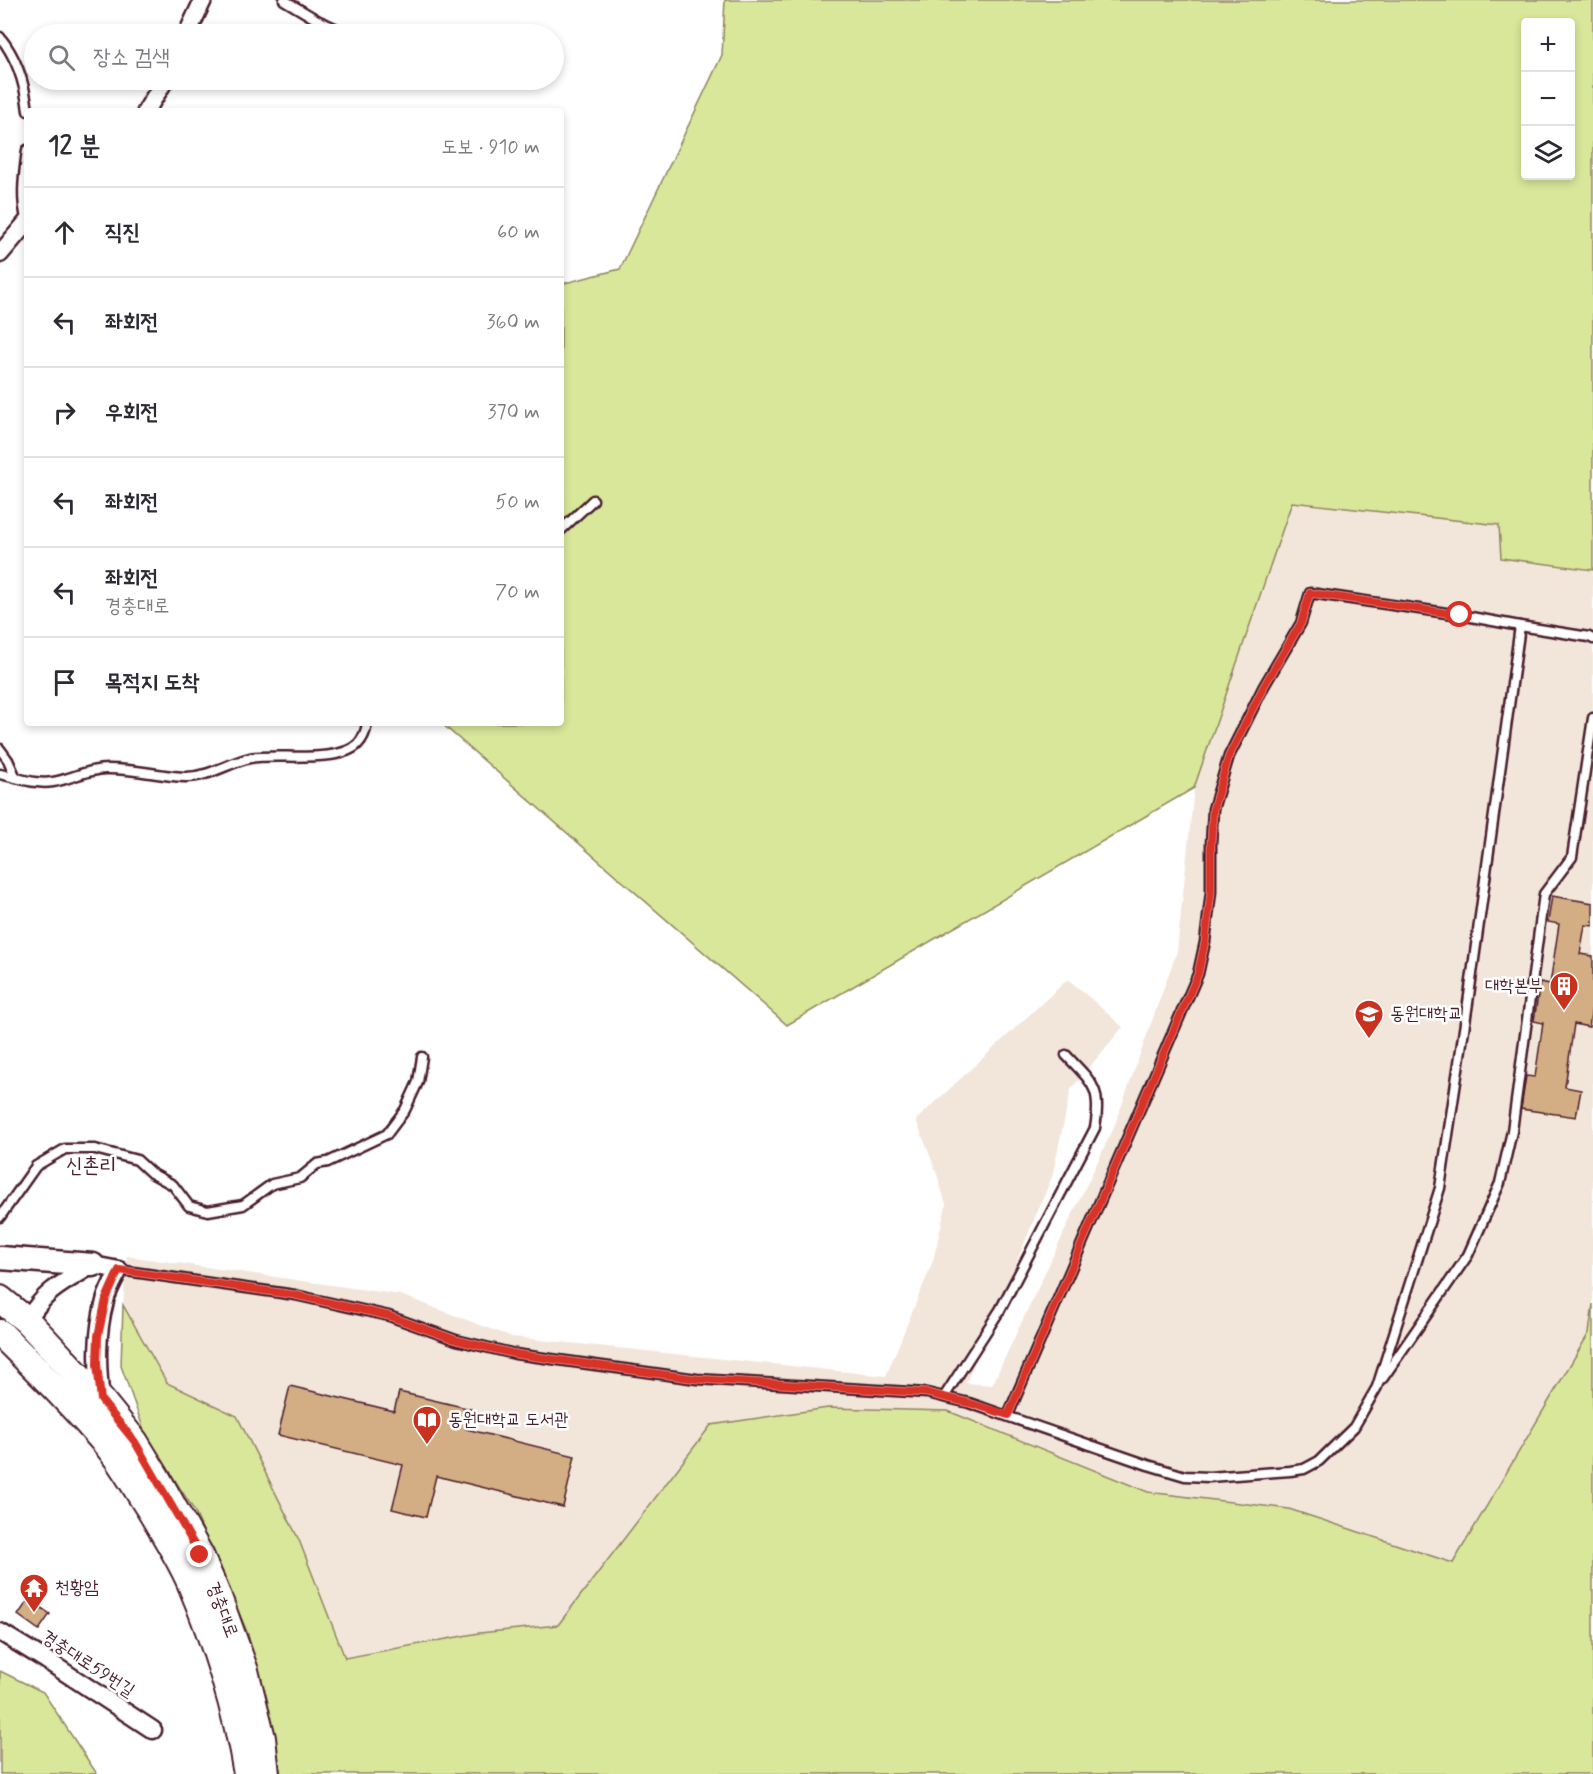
<!DOCTYPE html>
<html lang="ko">
<head>
<meta charset="utf-8">
<style>
  body { margin:0; font-family:Mynerve,"Poor Story",sans-serif; background:#f7f7f7; color:#2b2b33 }
  .controls { position:absolute; right:18px; top:18px; display:grid; overflow:hidden; border-radius:6px; box-shadow:0 3px 9px #0003 }
  .controls button { width:54px; height:54px; display:grid; place-items:center; padding:0; border:0; border-bottom:2px solid #e1e1e2; background:#fff; color:#2b2b33; font:30px sans-serif }
  .stop { position:absolute; width:18px; height:18px; margin:-14px; border:4px solid #d93025; border-radius:50%; background:#fff }
  .stop.end { background:#d93025; border-color:#fff; box-shadow:0 2px 6px #0008 }
  .list { margin:0; padding:0; list-style:none }
  h2 { display:flex; justify-content:space-between; align-items:center; height:78px; margin:0; padding:0 24px; font-size:26px }
  h2 small { font-size:20px; font-weight:400; color:#7c7c81 }
  .list li { display:grid; grid-template-columns:39px 1fr auto; gap:18px; align-items:center; box-sizing:border-box; height:90px; padding:0 24px; border-top:2px solid #e1e1e2 }
  .list b { display:block; font-size:22px; white-space:nowrap }
  .list p { margin:0; font-size:20px; white-space:nowrap; color:#7c7c81 }
  .list em { font-size:20px; font-style:normal; color:#7c7c81 }
  .icon { flex:none; width:33px; height:33px; fill:none; stroke:currentColor; stroke-width:2; stroke-linecap:round; stroke-linejoin:round }
  .map { position:relative; flex:none; width:1593px; height:1774px; overflow:hidden }
  .search { position:absolute; background:#fff; box-shadow:0 3px 9px #0003; left:24px; top:24px; width:540px; height:66px; display:flex; align-items:center; gap:15px; box-sizing:border-box; padding:0 21px; border-radius:33px; color:#7c7c81; font-size:22px }
  .panel { position:absolute; background:#fff; box-shadow:0 3px 9px #0003; left:24px; top:108px; width:540px; height:618px; border-radius:6px }
  .map>svg:first-child { display:block }
  .built { fill:#f2e6da }
  .green { fill:#d8e79a; stroke:#918362; stroke-width:1.5; fill-rule:evenodd }
  .building { fill:#d3ad84; stroke:#4a1f2b; stroke-width:1.5 }
  .lines { fill:none; stroke-linecap:round; stroke-linejoin:round }
  .lane-casing { stroke:#4a1f2b; stroke-width:13 }
  .street-casing { stroke:#4a1f2b; stroke-width:21 }
  .secondary-casing { stroke:#4a1f2b; stroke-width:27 }
  .primary-casing { stroke:#4a1f2b; stroke-width:30 }
  .lane { stroke:#fff; stroke-width:8 }
  .street { stroke:#fff; stroke-width:16 }
  .secondary { stroke:#fff; stroke-width:22 }
  .primary { stroke:#fff; stroke-width:26 }
  .route { stroke:#d93025; stroke-width:8 }
  .labels { text-anchor:middle; dominant-baseline:central; stroke-width:5; stroke-linejoin:round; paint-order:stroke }
  .poi-label { font-size:18px; fill:#4a1f2b; stroke:#fff; text-anchor:start }
  .street-label { font-size:18px; fill:#4a1f2b; stroke:#fff }
  .quarter-label { font-size:21px; fill:#4a1f2b; stroke:#fff }
</style>
</head>
<body>
<div class="map">
<svg width="1593" height="1774" viewBox="0 0 1593 1774">
  <rect width="100%" height="100%" fill="#fff"/>
  <filter id="ink" filterUnits="userSpaceOnUse"><feTurbulence type="fractalNoise" baseFrequency=".0167" numOctaves="2"/><feDisplacementMap in="SourceGraphic" scale="12" xChannelSelector="R" yChannelSelector="G"/><feConvolveMatrix kernelMatrix="1 2 1 2 8 2 1 2 1" color-interpolation-filters="sRGB"/></filter>
  <g filter="url(#ink)">
    <path class="built" d="M1292,502L1500,525L1501,558L1593,570V1304L1589,1333L1453,1564L1289,1509L1148,1492L948,1411L710,1425L558,1625L479,1633L345,1658L299,1540L237,1416L167,1383L123,1305L127,1256L401,1295L512,1337L886,1376L933,1261L946,1205L937,1174L916,1120L1068,979L1123,1027L1071,1089L1052,1177L966,1383L992,1385L1114,1127L1177,951L1194,788Z"/>
    <g class="green">
      <path d="M725,0H1593V570L1501,558L1499,525L1292,502L1194,788L787,1025L441,723H561V284L620,269L722,55ZM1526,22H1570V176H1526Z"/>
      <path d="M1593,1304V1774H281L248,1634L194,1510L145,1433L121,1366L123,1305L167,1383L237,1416L299,1540L345,1658L479,1633L558,1625L711,1425L828,1408L948,1411L1148,1492L1289,1509L1453,1563L1589,1333Z"/>
      <path d="M0,1671L43,1692L97,1774H0Z"/>
    </g>
    <g class="building">
      <path d="M1552,896L1593,903V926L1585,925L1580,954L1593,956V1000L1589,1027L1574,1024L1565,1087L1581,1090L1576,1117L1521,1109L1526,1076L1535,1077L1543,1023L1534,1021L1540,982L1550,984L1559,924L1548,922Z"/>
      <path d="M290,1386L394,1411L399,1392L471,1409L466,1429L575,1456L563,1507L436,1476L426,1517L392,1509L403,1465L278,1435Z"/>
      <path d="M29,1599L50,1614L39,1630L18,1615Z"/>
    </g>
    <g class="lines">
      <g class="lane-casing">
        <g id="lane">
          <path d="M284,0L319,21L348,34"/>
          <path d="M0,37C17,58 25,84 28,111"/>
          <path d="M27,222C20,198 24,175 27,150"/>
          <path d="M561,530L593,500"/>
          <path d="M0,749L8,760L16,778C28,781 40,784 53,782C71,779 88,769 106,769C133,768 158,776 184,777C207,778 228,763 250,758C277,753 339,764 358,744C364,738 366,730 367,723"/>
          <path d="M0,774L16,778"/>
          <path d="M0,1217L36,1166L65,1149H95L137,1160L151,1173L173,1185L189,1206L208,1211L243,1205L272,1184L300,1178L317,1164L328,1162L387,1134L405,1110L418,1082L422,1057"/>
          <path d="M119,1270L295,1295L389,1316L456,1340L515,1354L697,1379L927,1393L969,1403L1148,1465L1185,1476L1209,1477L1290,1471L1304,1469L1319,1461L1354,1427L1377,1387L1440,1188L1468,1003L1520,626"/>
          <path d="M1383,1378L1468,1255L1500,1183L1512,1131L1544,894L1572,857L1593,718"/>
          <path d="M944,1397L1000,1310L1095,1128C1102,1087 1092,1083 1066,1055"/>
          <path d="M1008,1415L1198,974L1205,942L1211,892V844L1213,809L1229,756L1264,686L1301,623L1310,593L1460,615L1520,626L1589,637L1593,639"/>
        </g>
      </g>
      <g class="street-casing">
        <g id="street">
          <path d="M187,34L203,0"/>
          <path d="M146,111L165,80"/>
          <path d="M0,254L27,222"/>
          <path d="M27,1321C46,1289 63,1283 93,1265L119,1270C114,1280 108,1290 105,1301C96,1334 97,1366 101,1400"/>
          <path d="M0,1632L46,1660L153,1730"/>
        </g>
      </g>
      <g class="secondary-casing">
        <path id="secondary" d="M0,1258L93,1265"/>
      </g>
      <g class="primary-casing">
        <g id="primary">
          <path d="M0,1299L27,1321L101,1400L135,1442L157,1478L200,1555L218,1597L245,1671L262,1738L266,1774"/>
          <path d="M0,1333C38,1371 76,1408 110,1449C125,1468 137,1490 150,1510C164,1534 179,1557 190,1582C215,1641 237,1711 247,1774"/>
        </g>
      </g>
      <use href="#lane" class="lane"/>
      <use href="#street" class="street"/>
      <use href="#secondary" class="secondary"/>
      <use href="#primary" class="primary"/>
    </g>
  </g>
  <g class="lines" filter="url(#ink)">
    <path class="route" d="M200,1555L135,1442L101,1400L97,1364L98,1336L106,1299L119,1270L295,1295L389,1316L456,1340L515,1354L697,1379L927,1393L969,1403L1008,1415L1198,974L1205,942L1211,892V844L1213,809L1229,756L1264,686L1301,623L1310,593L1460,615"/>
  </g>
  <defs>
    <g id="building-pin" transform="scale(1.5)"><path d="M0 17L-7.5 6A9.5 9.5 0 1 1 7.5 6Z" fill="#c8321e" stroke="#fff"/><path d="M-4-6H4V6H1V3H-1V6H-4ZM-2.5-4.3h1.7v1.8h-1.7ZM.8-4.3h1.7v1.8H.8ZM-2.5-1h1.7V.8h-1.7ZM.8-1h1.7V.8H.8Z" fill="#fff"/></g>
    <g id="university-pin" transform="scale(1.5)"><path d="M0 17L-7.5 6A9.5 9.5 0 1 1 7.5 6Z" fill="#c8321e" stroke="#fff"/><path d="M0-5L7-2L0 1L-7-2ZM-4 1L0 2.5L4 1V4Q0 6-4 4Z" fill="#fff"/></g>
    <g id="library-pin" transform="scale(1.5)"><path d="M0 17L-7.5 6A9.5 9.5 0 1 1 7.5 6Z" fill="#c8321e" stroke="#fff"/><path d="M-6-4Q-3-5.5-.7-3.5V5Q-3 3-6 4ZM6-4Q3-5.5 .7-3.5V5Q3 3 6 4Z" fill="#fff"/></g>
    <g id="temple-pin" transform="scale(1.5)"><path d="M0 17L-7.5 6A9.5 9.5 0 1 1 7.5 6Z" fill="#c8321e" stroke="#fff"/><path d="M0-6L5-2H3V0L6.5 2.5H4V6H1.5V3h-3V6H-4V2.5H-6.5L-3 0V-2H-5Z" fill="#fff"/></g>
  </defs>
  <g fill-rule="evenodd">
    <use href="#building-pin" x="1564" y="986"/>
    <use href="#university-pin" x="1369" y="1014"/>
    <use href="#library-pin" x="427" y="1420"/>
    <use href="#temple-pin" x="34" y="1588"/>
  </g>
  <g class="labels">
    <g class="poi-label">
      <text x="1543" y="986" text-anchor="end">대학본부</text>
      <text x="1390" y="1014">동원대학교</text>
      <text x="448" y="1420">동원대학교 도서관</text>
      <text x="55" y="1588">천황암</text>
    </g>
    <g class="street-label">
      <text transform="translate(222 1610) rotate(69)">경충대로</text>
      <text transform="translate(88 1664) rotate(33)">경충대로59번길</text>
    </g>
    <g class="quarter-label">
      <text x="91" y="1166">신촌리</text>
    </g>
  </g>
</svg>
<div class="controls">
<button>+</button>
<button>−</button>
<button><svg class="icon" aria-label="layers" viewBox="0 0 24 24"><path d="M12 4l9 5-9 5-9-5zM3 14l9 5 9-5"/></svg></button>
</div>
<div class="stop" style="left:1460px;top:615px"></div>
<div class="stop end" style="left:200px;top:1555px"></div>
<div class="search"><svg class="icon" aria-label="search" viewBox="0 0 24 24"><circle cx="10" cy="10" r="6"/><path d="M15 15l6 6"/></svg>장소 검색</div>
<section class="panel">
<h2>12 분<small>도보 · 910 m</small></h2>
<ul class="list">
<li><svg class="icon" aria-label="ahead" viewBox="0 0 24 24"><path d="M12 20V5M6 11l6-6 6 6"/></svg><div><b>직진</b></div><em>60 m</em></li>
<li><svg class="icon" aria-label="left" viewBox="0 0 24 24"><path d="M17 20v-9H6M10 6l-5 5 5 5"/></svg><div><b>좌회전</b></div><em>360 m</em></li>
<li><svg class="icon" aria-label="right" viewBox="0 0 24 24"><path d="M7 20v-9h11M14 6l5 5-5 5"/></svg><div><b>우회전</b></div><em>370 m</em></li>
<li><svg class="icon" aria-label="left" viewBox="0 0 24 24"><path d="M17 20v-9H6M10 6l-5 5 5 5"/></svg><div><b>좌회전</b></div><em>50 m</em></li>
<li><svg class="icon" aria-label="left" viewBox="0 0 24 24"><path d="M17 20v-9H6M10 6l-5 5 5 5"/></svg><div><b>좌회전</b><p>경충대로</p></div><em>70 m</em></li>
<li><svg class="icon" aria-label="arrive" viewBox="0 0 24 24"><path d="M6 21V4h12l-3 4 3 4H6"/></svg><div><b>목적지 도착</b></div></li>
</ul>
</section>
</div>
</body>
</html>
